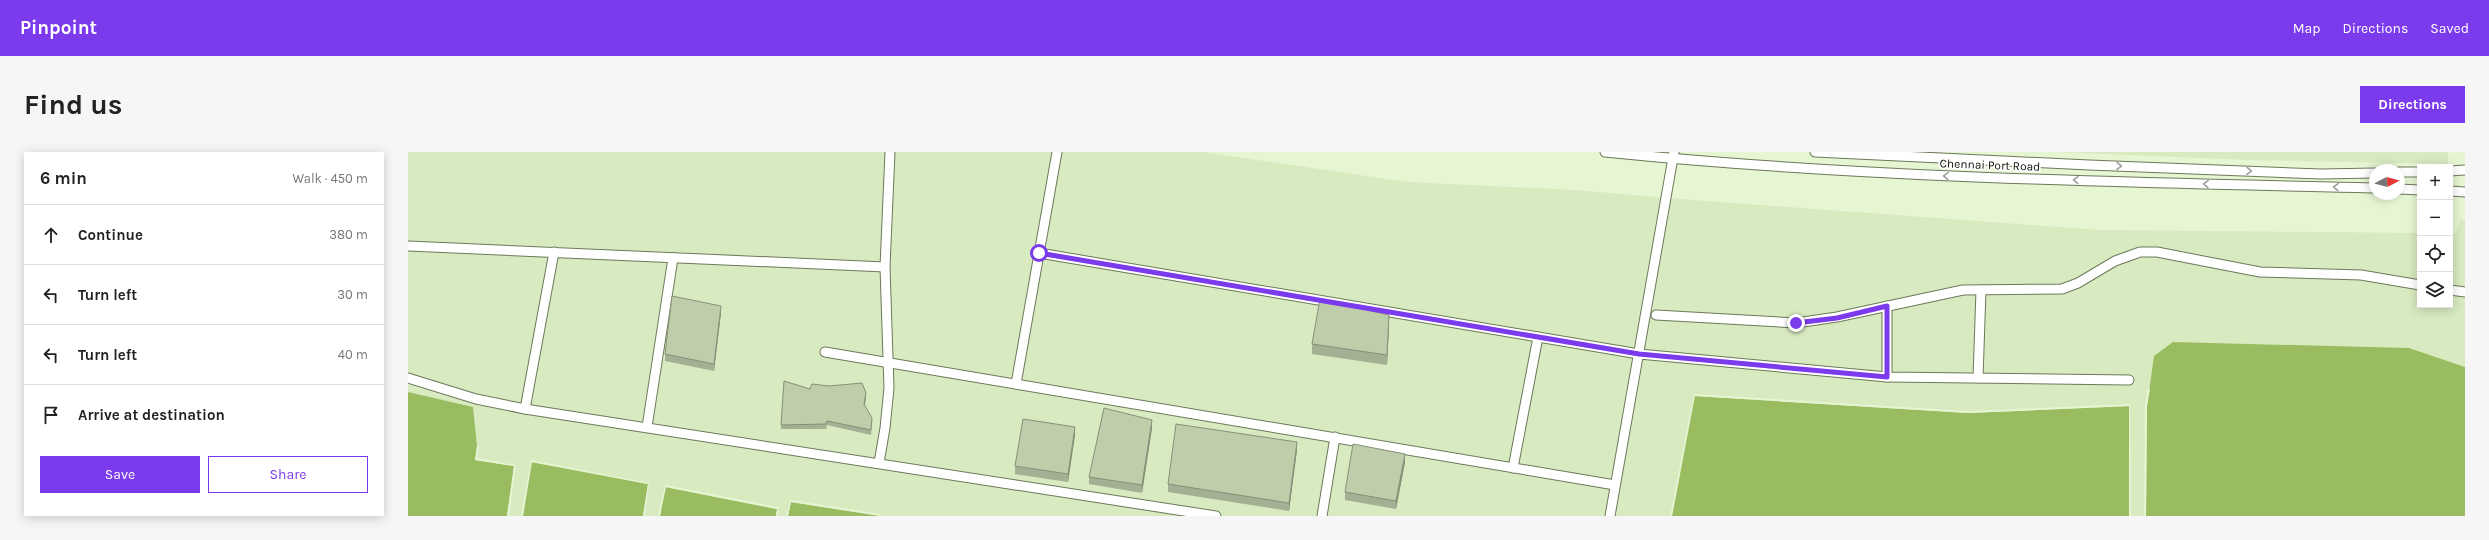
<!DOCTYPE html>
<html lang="en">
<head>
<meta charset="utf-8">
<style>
  body { margin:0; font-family:Karla,sans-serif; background:#f6f6f6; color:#222 }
  .controls { position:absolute; right:12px; top:12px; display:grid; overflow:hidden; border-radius:0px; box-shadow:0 2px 10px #0003 }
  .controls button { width:36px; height:36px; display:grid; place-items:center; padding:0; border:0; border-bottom:1px solid #e0e0e0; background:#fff; color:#222; font:20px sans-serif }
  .compass { position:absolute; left:1961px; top:12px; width:36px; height:36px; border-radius:50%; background:#fff; box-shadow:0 2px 10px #0003; rotate:83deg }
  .stop { position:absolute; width:12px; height:12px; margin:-9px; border:3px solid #7c3aed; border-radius:50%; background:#fff }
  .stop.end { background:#7c3aed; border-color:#fff; box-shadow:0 1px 4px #0008 }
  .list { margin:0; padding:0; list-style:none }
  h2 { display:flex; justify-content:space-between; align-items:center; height:52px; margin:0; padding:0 16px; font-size:17px }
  h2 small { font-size:13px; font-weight:400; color:#767676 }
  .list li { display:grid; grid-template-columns:26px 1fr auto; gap:12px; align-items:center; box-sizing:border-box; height:60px; padding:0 16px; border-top:1px solid #e0e0e0 }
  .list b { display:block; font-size:15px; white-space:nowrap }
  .list em { font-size:13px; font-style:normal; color:#767676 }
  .actions { display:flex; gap:8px; padding:12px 16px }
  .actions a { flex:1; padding:9px 0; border:1px solid #7c3aed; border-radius:0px; text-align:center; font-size:14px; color:#7c3aed }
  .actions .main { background:#7c3aed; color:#fff }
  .icon { flex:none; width:22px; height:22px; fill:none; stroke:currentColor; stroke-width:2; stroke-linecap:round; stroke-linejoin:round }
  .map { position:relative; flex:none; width:2057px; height:364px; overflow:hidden; border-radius:0px }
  header { display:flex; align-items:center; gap:24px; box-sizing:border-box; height:56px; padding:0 20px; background:#7c3aed; color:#fff }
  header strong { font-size:19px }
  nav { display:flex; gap:22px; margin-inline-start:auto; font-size:14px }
  .intro { display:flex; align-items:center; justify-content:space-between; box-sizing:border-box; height:96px; padding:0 24px }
  h1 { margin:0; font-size:28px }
  .button { padding:10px 18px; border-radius:0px; background:#7c3aed; color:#fff; font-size:14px; font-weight:700 }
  main { display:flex; gap:24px; padding:0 24px }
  aside { flex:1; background:#fff; border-radius:0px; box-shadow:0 2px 10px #0003 }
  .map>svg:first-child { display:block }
  .built { fill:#d8eac0 }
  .water { fill:#9abc60 }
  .pier { fill:#e6f5d2 }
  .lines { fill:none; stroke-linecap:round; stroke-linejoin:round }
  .service-casing { stroke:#6c795a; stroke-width:11 }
  .service { stroke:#fff; stroke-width:9 }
  .wall { fill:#a4b093 }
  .shaded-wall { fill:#869078 }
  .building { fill:#bfcdab; stroke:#869078 }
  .oneway { stroke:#9ea09b }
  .route { stroke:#7c3aed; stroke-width:5 }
  .labels { text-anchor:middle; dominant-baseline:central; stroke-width:3.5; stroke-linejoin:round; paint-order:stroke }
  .street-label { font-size:12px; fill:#0c1105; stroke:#fff }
</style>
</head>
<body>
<header>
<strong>Pinpoint</strong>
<nav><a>Map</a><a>Directions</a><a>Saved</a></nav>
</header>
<div class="intro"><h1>Find us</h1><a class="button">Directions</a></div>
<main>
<aside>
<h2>6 min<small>Walk · 450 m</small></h2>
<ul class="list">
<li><svg class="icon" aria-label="ahead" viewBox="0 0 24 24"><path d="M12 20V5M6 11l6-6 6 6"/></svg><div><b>Continue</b></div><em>380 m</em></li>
<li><svg class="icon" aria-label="left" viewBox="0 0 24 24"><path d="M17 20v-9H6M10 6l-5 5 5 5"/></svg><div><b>Turn left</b></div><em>30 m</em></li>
<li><svg class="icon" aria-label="left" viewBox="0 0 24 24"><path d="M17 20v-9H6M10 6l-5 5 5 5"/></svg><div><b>Turn left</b></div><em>40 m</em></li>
<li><svg class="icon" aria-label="arrive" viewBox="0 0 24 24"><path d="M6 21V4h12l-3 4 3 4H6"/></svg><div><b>Arrive at destination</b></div></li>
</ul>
<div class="actions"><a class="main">Save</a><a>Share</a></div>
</aside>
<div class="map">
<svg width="2057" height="364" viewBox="0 0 2057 364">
  <rect width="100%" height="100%" fill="#e6f5d2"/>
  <g class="built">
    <path d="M0,0H795L999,30L1167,38L1284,48L1691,78L2012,81V153H2042V82H2048L2052,67L2057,68V215L2001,196L1765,190L1747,204L1739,254L1738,364H1721V254L1560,261L1286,245L1264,364H472L383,350L380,364H368L369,357L258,335L252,364H235L240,333L124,310L115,364H99L106,314L67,308L69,294L65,255L0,240Z"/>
    <path d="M1649,0H2040V12L1841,8Z"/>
  </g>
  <g class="water">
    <path d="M1765,190L2001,196L2057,215V364H1738L1739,254L1746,204Z"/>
    <path d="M0,240L65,255L69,294L67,308L106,314L99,364H0Z"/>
    <path d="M1286,244L1560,261L1722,254L1721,364H1264Z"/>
    <path d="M123,310L240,332L235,364H115Z"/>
    <path d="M257,335L369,357L368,364H252Z"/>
    <path d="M383,350L472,364H380Z"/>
  </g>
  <g class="pier">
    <path d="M1740,237H1742L1739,254L1738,364H1736L1737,254Z"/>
    <path d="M1286,242L1560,259L1722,252L1723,364H1721V254L1560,261L1287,244L1264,364H1262Z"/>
    <path d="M69,294H71L69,306L108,313L101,364H99L106,314L67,308Z"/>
    <path d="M123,308L241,331L237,364H235L240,332L124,310L115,364H113Z"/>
    <path d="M257,333L370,355V364H368L369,357L258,335L252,364H250Z"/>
    <path d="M383,348L472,362L474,364L383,350L380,364H378Z"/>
  </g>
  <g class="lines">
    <g class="service-casing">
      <g id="service">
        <path d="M1197,0C1453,26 1710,30 1967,36"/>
        <path d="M1407,0L1681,13L1913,22L1967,21"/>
        <path d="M2042,19L2057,18"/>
        <path d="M1991,20H2012"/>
        <path d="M1991,37L2012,38"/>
        <path d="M2042,39L2057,40"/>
        <path d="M0,94L477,115"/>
        <path d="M631,101L1231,202L1479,225L1721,228"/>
        <path d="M2042,138L2057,140"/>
        <path d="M1248,163L1388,171L1429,165L1555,138L1654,137L1670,131L1707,109L1732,100H1749L1852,120L1953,123L2012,133"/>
        <path d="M417,200L1207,333"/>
        <path d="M1479,225V154"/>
        <path d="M0,226L68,247L117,257L808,364"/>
        <path d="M1570,226L1573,138"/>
        <path d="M608,232L649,0"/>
        <path d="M117,257L146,100"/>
        <path d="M239,275L265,106"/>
        <path d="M471,311L477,276L481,236L477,115L482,0"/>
        <path d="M1105,316L1130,185"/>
        <path d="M914,364L927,285"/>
        <path d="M1202,364L1266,0"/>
      </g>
    </g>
    <use href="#service" class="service"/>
  </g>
  <g class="wall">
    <path d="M313,161L306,219L257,209V202Z"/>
    <path d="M981,173L979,213L904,202V192Z"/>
    <path d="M402,237L458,246L456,254L464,271L463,283L419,273L418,277H373V273Z"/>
    <path d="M744,276L734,341L681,332V325Z"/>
    <path d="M667,283L660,330L607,322V314Z"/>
    <path d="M889,298L881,359L760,340V332Z"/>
    <path d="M997,310L988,357L937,348V340Z"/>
  </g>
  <g class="shaded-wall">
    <path d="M313,154V161L306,219V212Z"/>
    <path d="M981,163V173L979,213V203Z"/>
    <path d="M458,241V246L456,257V252Z"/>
    <path d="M744,268V276L734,341V333Z"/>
    <path d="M667,275V283L660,330V322Z"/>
    <path d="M889,290V298L881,359V351Z"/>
    <path d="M997,302V310L988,357V349Z"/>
  </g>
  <g class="building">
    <path d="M264,144L313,154L306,212L257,202Z"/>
    <path d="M912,147L981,163L979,203L904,192Z"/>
    <path d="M376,229L402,237L404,232L421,234L454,231L458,241L456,252L464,266L463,278L419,269L418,272L373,273Z"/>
    <path d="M696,256L744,268L734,333L681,325Z"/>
    <path d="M615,267L667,275L660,322L607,314Z"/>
    <path d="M768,272L889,290L881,351L760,332Z"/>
    <path d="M945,292L997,302L988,349L937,340Z"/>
  </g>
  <defs><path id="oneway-chevron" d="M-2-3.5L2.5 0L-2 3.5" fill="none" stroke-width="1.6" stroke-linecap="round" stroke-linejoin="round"/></defs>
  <g class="oneway">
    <use href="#oneway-chevron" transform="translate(1711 14) rotate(2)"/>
    <use href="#oneway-chevron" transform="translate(1841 19) rotate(2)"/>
    <use href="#oneway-chevron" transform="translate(1538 24) rotate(-178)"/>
    <use href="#oneway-chevron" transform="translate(1668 28) rotate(-178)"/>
    <use href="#oneway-chevron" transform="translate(1798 32) rotate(-178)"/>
    <use href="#oneway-chevron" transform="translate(1928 35) rotate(-179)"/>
  </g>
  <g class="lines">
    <path class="route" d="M631,101L1231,202L1479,225V154L1429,166L1388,171"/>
  </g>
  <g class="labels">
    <g class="street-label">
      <text transform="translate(1582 13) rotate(2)">Chennai Port Road</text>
    </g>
  </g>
</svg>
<div class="controls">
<button>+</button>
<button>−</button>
<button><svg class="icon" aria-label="locate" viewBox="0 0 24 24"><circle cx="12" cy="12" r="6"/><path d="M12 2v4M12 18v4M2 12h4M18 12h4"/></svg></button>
<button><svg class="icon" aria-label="layers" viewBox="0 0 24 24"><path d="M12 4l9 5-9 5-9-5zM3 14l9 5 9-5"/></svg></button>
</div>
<svg class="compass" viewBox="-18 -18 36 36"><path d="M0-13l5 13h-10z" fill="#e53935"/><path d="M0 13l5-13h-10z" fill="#767676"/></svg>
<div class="stop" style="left:631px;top:101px"></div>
<div class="stop end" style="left:1388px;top:171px"></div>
</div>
</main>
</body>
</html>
